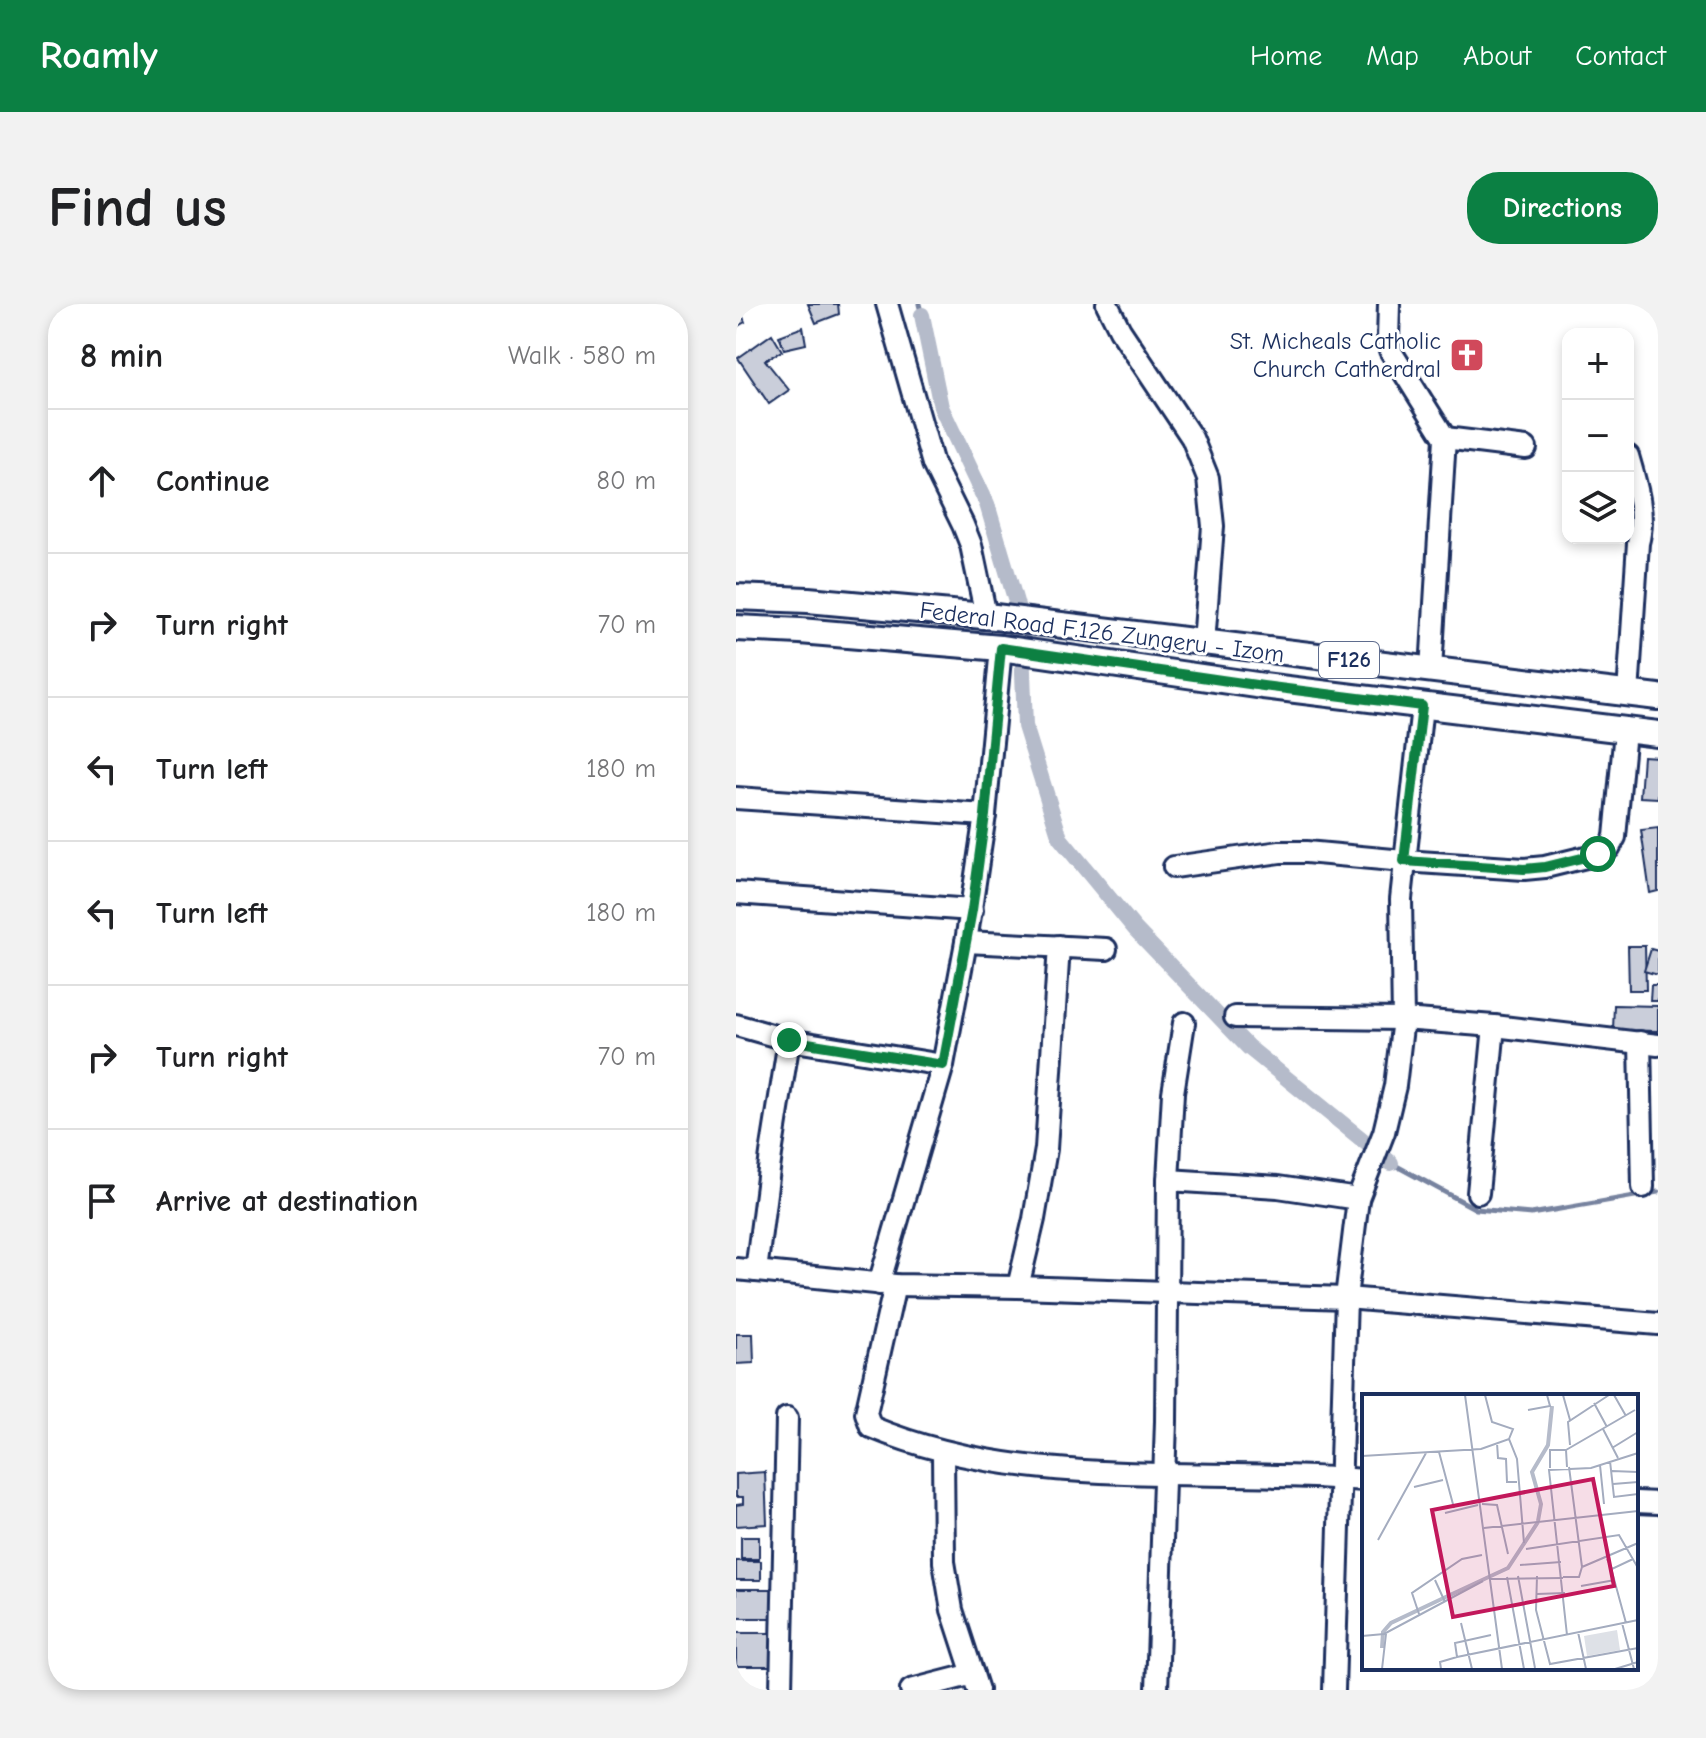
<!DOCTYPE html>
<html lang="en">
<head>
<meta charset="utf-8">
<style>
  body { margin:0; font-family:"Comic Neue",sans-serif; background:#f2f2f2; color:#202124 }
  .controls { position:absolute; right:24px; top:24px; display:grid; overflow:hidden; border-radius:16px; box-shadow:0 4px 12px #0003 }
  .controls button { width:72px; height:72px; display:grid; place-items:center; padding:0; border:0; border-bottom:2px solid #e0e0e0; background:#fff; color:#202124; font:40px sans-serif }
  .stop { position:absolute; width:24px; height:24px; margin:-18px; border:6px solid #0b8043; border-radius:50%; background:#fff }
  .stop.end { background:#0b8043; border-color:#fff; box-shadow:0 2px 8px #0008 }
  .list { margin:0; padding:0; list-style:none }
  h2 { display:flex; justify-content:space-between; align-items:center; height:104px; margin:0; padding:0 32px; font-size:34px }
  h2 small { font-size:26px; font-weight:400; color:#757577 }
  .list li { display:grid; grid-template-columns:52px 1fr auto; gap:24px; align-items:center; box-sizing:border-box; height:144px; padding:0 32px; border-top:2px solid #e0e0e0 }
  .list b { display:block; font-size:30px; white-space:nowrap }
  .list em { font-size:26px; font-style:normal; color:#757577 }
  .icon { flex:none; width:44px; height:44px; fill:none; stroke:currentColor; stroke-width:2; stroke-linecap:round; stroke-linejoin:round }
  .map { position:relative; flex:none; width:922px; height:1386px; overflow:hidden; border-radius:32px }
  header { display:flex; align-items:center; gap:48px; box-sizing:border-box; height:112px; padding:0 40px; background:#0b8043; color:#fff }
  header strong { font-size:38px }
  nav { display:flex; gap:44px; margin-inline-start:auto; font-size:28px }
  .intro { display:flex; align-items:center; justify-content:space-between; box-sizing:border-box; height:192px; padding:0 48px }
  h1 { margin:0; font-size:56px }
  .button { padding:20px 36px; border-radius:32px; background:#0b8043; color:#fff; font-size:28px; font-weight:700 }
  main { display:flex; gap:48px; padding:0 48px }
  aside { flex:1; background:#fff; border-radius:32px; box-shadow:0 4px 12px #0003 }
  .map>svg:first-child { display:block }
  .lines { fill:none; stroke-linecap:round; stroke-linejoin:round }
  .stream { stroke:#77839f; stroke-width:5 }
  .canal { stroke:#b5bbca; stroke-width:16 }
  .building { fill:#caceda; stroke:#1b2f5e; stroke-width:2 }
  .minor-casing { stroke:#1b2f5e; stroke-width:26 }
  .major-casing { stroke:#1b2f5e; stroke-width:30 }
  .minor { stroke:#fff; stroke-width:20 }
  .major { stroke:#fff; stroke-width:24 }
  .route { stroke:#0b8043; stroke-width:10 }
  .labels { text-anchor:middle; dominant-baseline:central; stroke-width:6; stroke-linejoin:round; paint-order:stroke }
  .shield { fill:#fff; stroke:#5f6d8e; stroke-width:2 }
  .shield-label { font-size:22px; font-weight:bold; fill:#1b2f5e }
  .poi-label { font-size:24px; fill:#1b2f5e; stroke:#fff; text-anchor:end }
  .street-label { font-size:24px; fill:#1b2f5e; stroke:#fff }
  .inset-river { fill:none; stroke:#b5bbca; stroke-width:4 }
  .inset-road { fill:none; stroke:#a4acbf; stroke-width:2 }
  .view { fill:#c2185b; fill-opacity:0.15; stroke:#c2185b; stroke-width:4 }
  .inset-edge { fill:none; stroke:#1b2f5e; stroke-width:4 }
</style>
</head>
<body>
<header>
<strong>Roamly</strong>
<nav><a>Home</a><a>Map</a><a>About</a><a>Contact</a></nav>
</header>
<div class="intro"><h1>Find us</h1><a class="button">Directions</a></div>
<main>
<aside>
<h2>8 min<small>Walk · 580 m</small></h2>
<ul class="list">
<li><svg class="icon" aria-label="ahead" viewBox="0 0 24 24"><path d="M12 20V5M6 11l6-6 6 6"/></svg><div><b>Continue</b></div><em>80 m</em></li>
<li><svg class="icon" aria-label="right" viewBox="0 0 24 24"><path d="M7 20v-9h11M14 6l5 5-5 5"/></svg><div><b>Turn right</b></div><em>70 m</em></li>
<li><svg class="icon" aria-label="left" viewBox="0 0 24 24"><path d="M17 20v-9H6M10 6l-5 5 5 5"/></svg><div><b>Turn left</b></div><em>180 m</em></li>
<li><svg class="icon" aria-label="left" viewBox="0 0 24 24"><path d="M17 20v-9H6M10 6l-5 5 5 5"/></svg><div><b>Turn left</b></div><em>180 m</em></li>
<li><svg class="icon" aria-label="right" viewBox="0 0 24 24"><path d="M7 20v-9h11M14 6l5 5-5 5"/></svg><div><b>Turn right</b></div><em>70 m</em></li>
<li><svg class="icon" aria-label="arrive" viewBox="0 0 24 24"><path d="M6 21V4h12l-3 4 3 4H6"/></svg><div><b>Arrive at destination</b></div></li>
</ul>
</aside>
<div class="map">
<svg width="922" height="1386" viewBox="0 0 922 1386">
  <rect width="100%" height="100%" fill="#fff"/>
  <filter id="ink" filterUnits="userSpaceOnUse"><feTurbulence type="fractalNoise" baseFrequency=".0125" numOctaves="2"/><feDisplacementMap in="SourceGraphic" scale="16" xChannelSelector="R" yChannelSelector="G"/><feConvolveMatrix kernelMatrix="1 2 1 2 8 2 1 2 1" color-interpolation-filters="sRGB"/></filter>
  <g filter="url(#ink)">
    <g class="lines">
      <g class="stream">
        <path d="M183,0L186,11"/>
        <path d="M655,859L740,905L795,910L922,888"/>
      </g>
      <path class="canal" d="M186,11L205,103L251,200L285,315L289,422L324,534L399,625L512,743L655,859"/>
    </g>
    <g class="building">
      <path d="M0,0H2L9,18L0,23Z"/>
      <path d="M72,0H102L103,10L80,19Z"/>
      <path d="M67,23L70,40L48,45L43,32Z"/>
      <path d="M36,30L46,47L29,56L53,86L33,100L2,54Z"/>
      <path d="M907,452L922,453V494L904,493Z"/>
      <path d="M922,524V587L914,589L905,526Z"/>
      <path d="M892,642H909L910,686H893Z"/>
      <path d="M915,645L922,647V671L908,667Z"/>
      <path d="M915,681H922V697H914Z"/>
      <path d="M878,701L922,702V727L877,726Z"/>
      <path d="M0,1030H17L18,1059L0,1060Z"/>
      <path d="M29,1168L31,1220L0,1222V1201L7,1200V1193H0V1170Z"/>
      <rect x="5" y="1233" width="18" height="22"/>
      <rect x="0" y="1257" width="25" height="19"/>
      <rect x="0" y="1285" width="39" height="29"/>
      <rect x="0" y="1329" width="40" height="33"/>
    </g>
    <g class="lines">
      <g class="minor-casing">
        <g id="minor">
          <path d="M151,0L197,160L227,221L235,241L250,312"/>
          <path d="M371,0L384,26L456,134L472,174L477,222L468,339"/>
          <path d="M653,0L652,36L654,46L709,134L695,366"/>
          <path d="M709,134L790,144"/>
          <path d="M892,152C900,180 910,210 902,239L892,390"/>
          <path d="M0,494L249,511"/>
          <path d="M438,563L544,548H570L668,557L788,565L809,563L862,550L873,544L879,533L889,427"/>
          <path d="M0,589L236,606"/>
          <path d="M230,638L370,645"/>
          <path d="M499,713L667,715L758,722L922,741"/>
          <path d="M0,721L53,736L207,761"/>
          <path d="M904,738L907,883"/>
          <path d="M432,876L542,883L622,895"/>
          <path d="M742,889L758,722"/>
          <path d="M0,965L159,981L282,983L610,994L922,1020"/>
          <path d="M20,967L35,850L53,736"/>
          <path d="M143,980L207,761L230,638L249,511L265,344"/>
          <path d="M159,981L130,1109L135,1123C290,1188 464,1162 628,1176"/>
          <path d="M282,983L298,915L310,845L323,642"/>
          <path d="M207,1148L208,1258L216,1306L242,1386"/>
          <path d="M900,1198L922,1199"/>
          <path d="M45,1386L51,1114"/>
          <path d="M175,1386L237,1370"/>
          <path d="M421,1386L430,1117L432,876L437,789L448,719"/>
          <path d="M598,1386L610,994L622,895L648,828L659,782L667,715L665,595L686,402"/>
        </g>
      </g>
      <g class="major-casing">
        <g id="major">
          <path d="M0,293L72,296L259,313L922,393"/>
          <path d="M0,324L64,327L265,344L527,382L922,430"/>
        </g>
      </g>
      <use href="#minor" class="minor"/>
      <use href="#major" class="major"/>
    </g>
  </g>
  <g class="lines" filter="url(#ink)">
    <path class="route" d="M53,736L207,761L236,606L249,511L265,344L527,382L686,402L668,557L788,565L809,563L862,550"/>
  </g>
  <defs>
    <g id="church-square" transform="scale(1.8)"><rect x="-9" y="-9" width="18" height="18" rx="4" fill="#d1495b" stroke="#fff"/><path d="M-1.2-6h2.4v3.5h3.3v2.4h-3.3V6h-2.4V-.1h-3.3v-2.4h3.3Z" fill="#fff"/></g>
  </defs>
  <g fill-rule="evenodd">
    <use href="#church-square" x="731" y="51"/>
  </g>
  <g class="labels">
    <rect class="shield" x="583" y="338" width="60" height="36" rx="6"/>
    <g class="shield-label">
      <text x="613" y="356">F126</text>
    </g>
    <g class="poi-label">
      <text x="705" y="37">St. Micheals Catholic<tspan x="705" dy="28">Church Catherdral</tspan></text>
    </g>
    <g class="street-label">
      <text transform="translate(366 328) rotate(7)">Federal Road F.126 Zungeru - Izom</text>
    </g>
  </g>
  <g transform="translate(626 1090)">
    <rect width="276" height="276" fill="#fff"/>
    <path d="M255,236L258,256L225,262L222,242Z" fill="#dee1e7"/>
    <path class="inset-river" d="M176,127L179,110L170,78L186,51L190,12M88,201L146,174L176,128M20,254L21,238L29,229L88,201"/>
    <path class="inset-road" d="M103,1L140,275M123,1L130,28L151,35L147,45M201,1L208,26M252,1L264,22M232,9L245,33M166,16L188,12L185,1M241,35L256,64M135,49L136,64L144,65L145,88H155M208,51L206,28L247,1M250,54L276,38M204,56L273,16M77,58L92,114M0,62L119,55L147,45L155,65L162,149M248,67L252,103L276,100M238,71L242,110M188,74V56H204L205,73M250,77L276,78M251,90L276,88M52,93L81,86M120,110L135,111L146,160M83,119L116,111M122,134L276,117M16,146L64,59M164,155L257,141L276,174M245,165L250,175L271,165M158,171L199,168M220,173L276,149M249,174L264,229M156,182L173,274M175,182L174,216L188,270L276,254M145,183L162,275M201,183H217L220,173L207,73M127,185L201,184M73,186L83,208M219,192L253,186M175,200L203,199M57,220L50,199L100,165L120,161M99,229L110,275M260,229L272,275M216,238L224,275M205,241L187,76L229,74L276,59M0,242L22,240L121,187M95,263L93,249L129,241M20,275L24,240M79,275L78,268L95,263L276,226M253,275L276,268"/>
    <path class="view" d="M231,85L252,192L91,223L70,116Z"/>
    <rect width="276" height="276" class="inset-edge"/>
  </g>
</svg>
<div class="controls">
<button>+</button>
<button>−</button>
<button><svg class="icon" aria-label="layers" viewBox="0 0 24 24"><path d="M12 4l9 5-9 5-9-5zM3 14l9 5 9-5"/></svg></button>
</div>
<div class="stop" style="left:862px;top:550px"></div>
<div class="stop end" style="left:53px;top:736px"></div>
</div>
</main>
</body>
</html>
